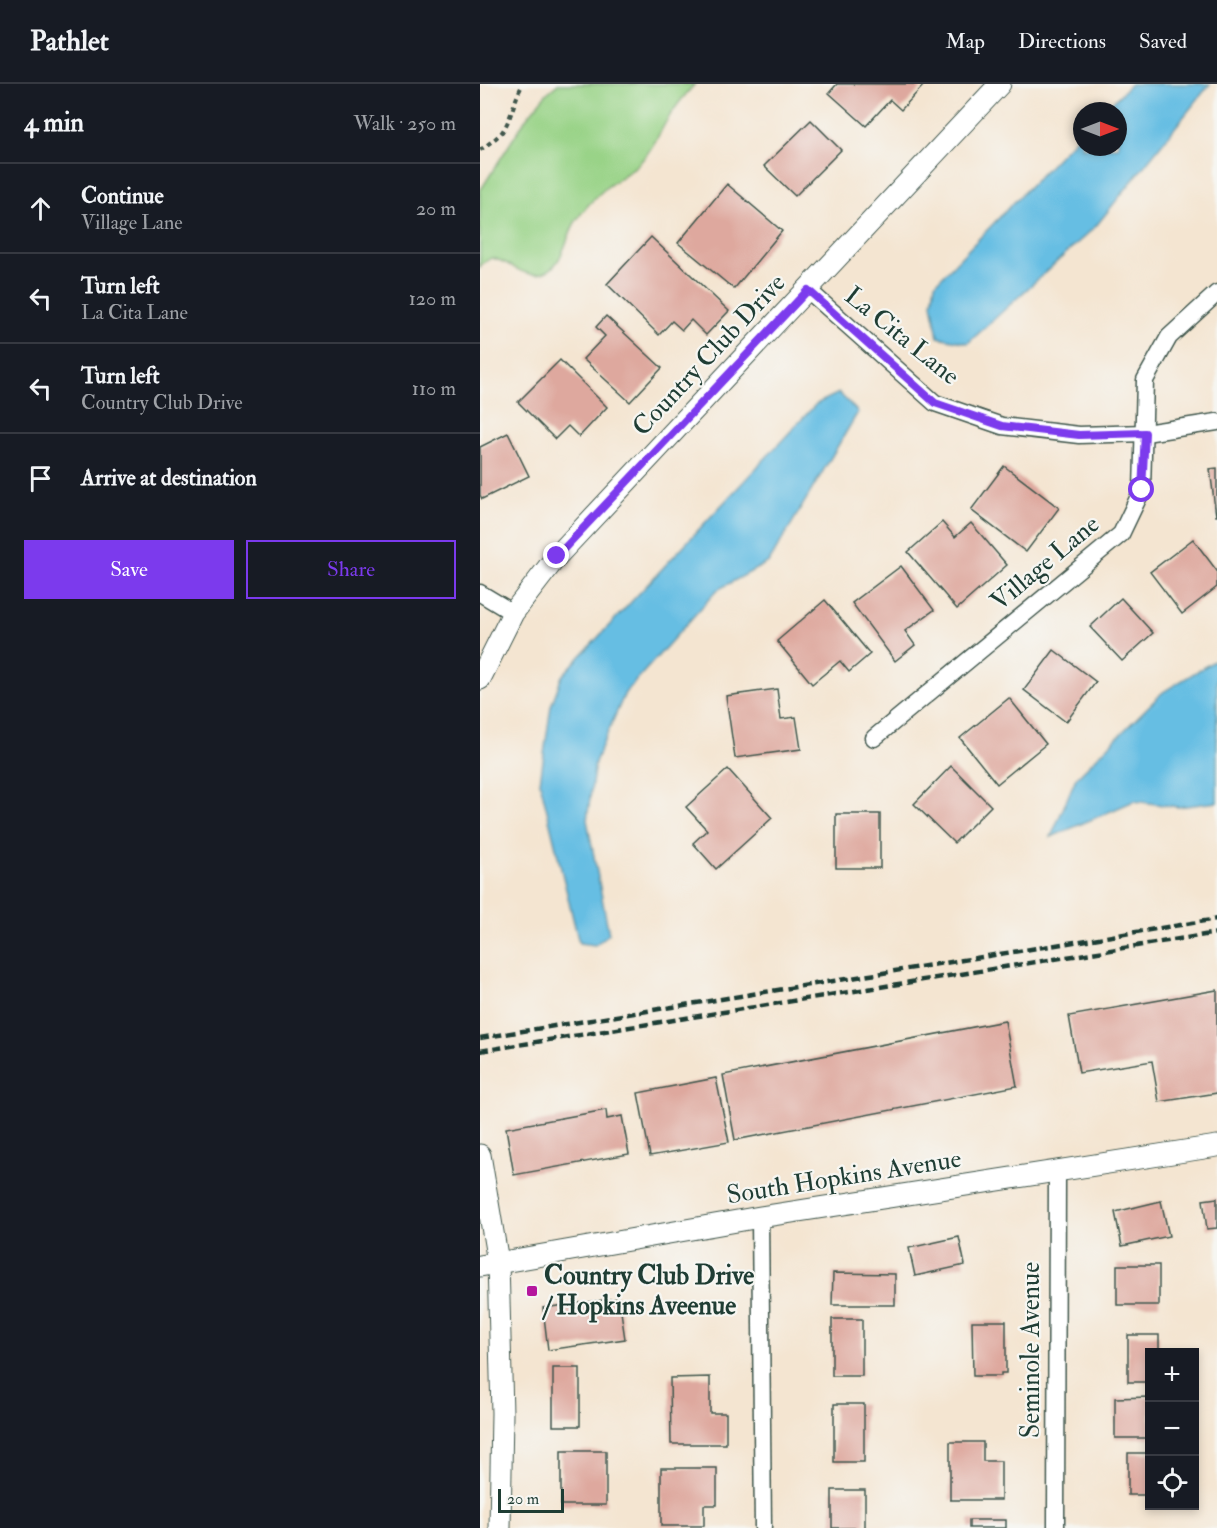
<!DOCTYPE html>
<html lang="en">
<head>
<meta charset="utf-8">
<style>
  body { margin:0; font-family:"IM FELL Double Pica",serif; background:#242831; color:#f1f3f6 }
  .controls { position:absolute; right:18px; bottom:18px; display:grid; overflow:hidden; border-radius:0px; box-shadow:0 3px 9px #0003 }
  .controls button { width:54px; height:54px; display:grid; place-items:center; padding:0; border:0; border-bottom:2px solid #363941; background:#171b24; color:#f1f3f6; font:30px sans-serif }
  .compass { position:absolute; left:593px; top:18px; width:54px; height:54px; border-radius:50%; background:#171b24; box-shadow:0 3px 9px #0003; rotate:90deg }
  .scale { position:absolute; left:18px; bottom:15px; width:66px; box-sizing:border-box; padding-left:6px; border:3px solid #1f3d34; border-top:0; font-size:16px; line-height:21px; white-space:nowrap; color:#1f3d34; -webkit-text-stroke:4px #f6f6f2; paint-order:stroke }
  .stop { position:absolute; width:18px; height:18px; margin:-14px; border:4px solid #7c3aed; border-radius:50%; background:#fff }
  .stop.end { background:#7c3aed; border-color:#fff; box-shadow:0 2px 6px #0008 }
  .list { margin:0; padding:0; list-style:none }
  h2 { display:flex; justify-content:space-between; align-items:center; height:78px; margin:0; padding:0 24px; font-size:26px }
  h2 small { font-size:20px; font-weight:400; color:#9ea1a6 }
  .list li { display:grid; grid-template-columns:39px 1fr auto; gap:18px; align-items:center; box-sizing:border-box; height:90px; padding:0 24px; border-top:2px solid #363941 }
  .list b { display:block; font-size:22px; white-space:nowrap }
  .list p { margin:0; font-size:20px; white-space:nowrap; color:#9ea1a6 }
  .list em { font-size:20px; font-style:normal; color:#9ea1a6 }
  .actions { display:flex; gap:12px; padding:18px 24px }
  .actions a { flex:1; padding:14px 0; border:2px solid #7c3aed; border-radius:0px; text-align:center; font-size:21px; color:#7c3aed }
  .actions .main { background:#7c3aed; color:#fff }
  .icon { flex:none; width:33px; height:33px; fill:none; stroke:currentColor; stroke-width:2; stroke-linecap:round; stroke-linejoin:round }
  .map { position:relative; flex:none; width:737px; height:1444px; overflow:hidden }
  header { display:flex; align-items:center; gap:36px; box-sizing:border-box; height:84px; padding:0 30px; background:#171b24; border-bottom:2px solid #363941 }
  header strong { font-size:28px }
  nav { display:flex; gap:33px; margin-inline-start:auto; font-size:21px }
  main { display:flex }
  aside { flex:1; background:#171b24 }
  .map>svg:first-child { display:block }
  .green { fill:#99d387; stroke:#5c885e; stroke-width:1.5 }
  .water { fill:#66bee3; stroke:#427e8c; stroke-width:1.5 }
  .building { fill:#dea89e }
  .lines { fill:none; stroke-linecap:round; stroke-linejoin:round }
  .minor-casing { stroke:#3f564c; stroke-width:19 }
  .tertiary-casing { stroke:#3f564c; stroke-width:23 }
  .path { stroke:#3f564c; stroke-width:4; stroke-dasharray:4.5 4.5; stroke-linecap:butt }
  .minor { stroke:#fff; stroke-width:16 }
  .tertiary { stroke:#fff; stroke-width:21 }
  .rail { stroke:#1f3d34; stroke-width:4.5; stroke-dasharray:9 4.5; stroke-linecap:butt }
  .route { stroke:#7c3aed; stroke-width:8 }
  .poi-dot { fill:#b5179e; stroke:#f6f6f2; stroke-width:2 }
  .labels { text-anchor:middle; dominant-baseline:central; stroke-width:4.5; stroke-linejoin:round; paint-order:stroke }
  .street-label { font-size:26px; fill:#1f3d34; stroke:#f6f6f2 }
  .poi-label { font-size:26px; font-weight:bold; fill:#1f3d34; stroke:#f6f6f2; text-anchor:start }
</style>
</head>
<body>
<header>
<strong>Pathlet</strong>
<nav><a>Map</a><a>Directions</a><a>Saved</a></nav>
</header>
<main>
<aside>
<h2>4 min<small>Walk · 250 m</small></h2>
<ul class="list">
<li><svg class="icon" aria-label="ahead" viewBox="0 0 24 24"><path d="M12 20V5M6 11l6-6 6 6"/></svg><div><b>Continue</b><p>Village Lane</p></div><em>20 m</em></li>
<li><svg class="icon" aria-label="left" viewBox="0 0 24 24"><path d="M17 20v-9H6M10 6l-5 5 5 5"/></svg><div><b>Turn left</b><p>La Cita Lane</p></div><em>120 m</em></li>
<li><svg class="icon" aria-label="left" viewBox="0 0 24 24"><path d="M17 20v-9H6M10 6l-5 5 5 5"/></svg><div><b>Turn left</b><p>Country Club Drive</p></div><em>110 m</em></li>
<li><svg class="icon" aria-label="arrive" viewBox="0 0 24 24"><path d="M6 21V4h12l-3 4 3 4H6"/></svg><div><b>Arrive at destination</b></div></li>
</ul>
<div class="actions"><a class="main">Save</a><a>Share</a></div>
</aside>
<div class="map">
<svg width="737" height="1444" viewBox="0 0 737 1444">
  <rect width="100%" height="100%" fill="#f6f6f2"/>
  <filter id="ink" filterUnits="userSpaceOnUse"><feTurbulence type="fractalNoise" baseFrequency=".0167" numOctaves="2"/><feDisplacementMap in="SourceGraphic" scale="12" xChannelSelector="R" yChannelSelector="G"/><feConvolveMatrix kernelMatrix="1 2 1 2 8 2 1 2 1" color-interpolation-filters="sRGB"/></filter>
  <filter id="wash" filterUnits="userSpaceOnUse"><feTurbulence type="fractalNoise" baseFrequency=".008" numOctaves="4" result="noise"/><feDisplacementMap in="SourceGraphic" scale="24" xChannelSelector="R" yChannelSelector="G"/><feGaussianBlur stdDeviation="1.35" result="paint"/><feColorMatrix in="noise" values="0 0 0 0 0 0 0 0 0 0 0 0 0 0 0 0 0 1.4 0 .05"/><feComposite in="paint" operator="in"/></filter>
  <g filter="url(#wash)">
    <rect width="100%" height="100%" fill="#f4e5d1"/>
    <path class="green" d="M78,0H215C204,12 195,23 187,36C179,50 173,64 163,75C153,87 138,94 127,103C115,113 104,125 96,137C85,153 84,183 62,189C42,195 29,176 11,174L1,181L0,184V107L45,36L67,9Z"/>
    <g class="water">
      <path d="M651,0H730L616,142L488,259L458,253L452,219L455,200L602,48V63H638V27H623Z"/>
      <path d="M359,309L378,328L289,478L237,506L145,609L115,678L107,736L129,850L115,861L99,859L60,698L71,622L82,592L336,320Z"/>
      <path d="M737,575V718L698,723L654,717L571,753L596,694L683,608Z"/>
    </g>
    <g id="blocks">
      <g class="building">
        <path d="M357,0H440L443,2L421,26L410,16L386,42L349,9Z"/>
        <path d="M331,36L361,66L315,112L284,82Z"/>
        <path d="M247,100L302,147L254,205L198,159Z"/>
        <path d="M171,153L249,227L226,251L211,236L202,246L192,237L179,251L127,200Z"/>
        <path d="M126,232L182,284L150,318L103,275L125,252L116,243Z"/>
        <path d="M80,276L127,323L99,353L88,342L75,355L38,318Z"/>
        <path d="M28,349L49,392L2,415L0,411V363Z"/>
        <path d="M524,382L579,424L546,468L491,426Z"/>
        <path d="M737,384V432H736L730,385Z"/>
        <path d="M462,438L475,453L491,439L527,481L477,525L428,468Z"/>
        <path d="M713,455L737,487V503L702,530L670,488Z"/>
        <path d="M421,482L454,526L425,547L435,561L415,577L372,519Z"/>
        <path d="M641,514L673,549L642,577L610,543Z"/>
        <path d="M345,516L390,570L369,588L360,577L332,600L297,557Z"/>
        <path d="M574,566L616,598L586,638L544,606Z"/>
        <path d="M297,605L301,635L316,633L321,665L255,674L246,612Z"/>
        <path d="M529,614L566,660L517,700L480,654Z"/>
        <path d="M471,682L511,722L474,759L434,720Z"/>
        <path d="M248,685L292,734L236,785L213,759L227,746L206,723Z"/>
        <rect x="356" y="730" width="44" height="54"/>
        <path d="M737,906V1009L679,1018L672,977L599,989L589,932Z"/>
        <path d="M525,937L537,1002L255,1056L243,991Z"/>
        <path d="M236,994L249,1058L170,1072L158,1009Z"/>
        <path d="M126,1026L127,1035L142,1032L149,1070L34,1091L26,1044Z"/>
        <path d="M737,1114V1144L727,1145L723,1116Z"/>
        <path d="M681,1117L689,1152L642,1162L635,1128Z"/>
        <path d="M479,1153L485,1181L435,1192L429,1164Z"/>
        <rect x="637" y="1181" width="42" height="40"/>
        <path d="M353,1189L415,1190V1221H352Z"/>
        <path d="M139,1214L145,1255L68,1266L63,1224Z"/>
        <rect x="352" y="1235" width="30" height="57"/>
        <path d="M492,1237H526V1289H521V1292H493Z"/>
        <path d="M648,1251H679V1268H670V1298H648Z"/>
        <rect x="73" y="1284" width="27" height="58"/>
        <path d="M230,1293V1329H246V1360H191L190,1294Z"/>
        <path d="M670,1313V1354H635V1314Z"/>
        <rect x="354" y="1320" width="30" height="58"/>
        <path d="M470,1358H503V1377H521V1416H470Z"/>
        <rect x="81" y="1367" width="45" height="54"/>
        <rect x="648" y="1369" width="22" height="42"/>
        <path d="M181,1384H237V1421H224V1442H181Z"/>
        <rect x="352" y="1406" width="33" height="38"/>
        <rect x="489" y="1436" width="37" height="8"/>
      </g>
    </g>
  </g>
  <g filter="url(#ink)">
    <use href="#blocks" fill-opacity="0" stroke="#3f564c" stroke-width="1.5"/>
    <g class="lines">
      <g class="minor-casing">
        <g id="minor">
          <path d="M328,206L455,319L522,342L599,351L665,349L737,338"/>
          <path d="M0,509L33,529"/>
          <path d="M394,654L641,450L662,406L665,296L689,253L737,209"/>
          <path d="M280,1133L283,1444"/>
          <path d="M576,1444L577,1087"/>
        </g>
      </g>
      <g class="tertiary-casing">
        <g id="tertiary">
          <path d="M0,595L33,529L77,472L520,0"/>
          <path d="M0,1071L18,1178L22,1329L20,1444"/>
          <path d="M0,1182L280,1133L737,1062"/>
        </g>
      </g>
      <path class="path" d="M0,66C7,61 16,55 22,48C32,34 34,15 43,0"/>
      <use href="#minor" class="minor"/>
      <use href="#tertiary" class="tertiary"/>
      <g class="rail">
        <path d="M0,954L737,835"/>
        <path d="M0,967L737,849"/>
      </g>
    </g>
  </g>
  <g class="lines" filter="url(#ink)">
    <path class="route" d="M77,472L328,206L455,319L522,342L599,351L665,349L662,406"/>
  </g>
  <rect class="poi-dot" x="46" y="1201" width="12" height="12" rx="3"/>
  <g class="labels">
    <g class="street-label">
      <text transform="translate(422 252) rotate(39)">La Cita Lane</text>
      <text transform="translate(229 271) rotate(-47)">Country Club Drive</text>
      <text transform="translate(565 479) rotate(-40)">Village Lane</text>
      <text transform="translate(364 1093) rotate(-9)">South Hopkins Avenue</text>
      <text transform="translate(551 1266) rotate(-90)">Seminole Avenue</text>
    </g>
    <g class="poi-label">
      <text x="64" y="1192">Country Club Drive<tspan x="64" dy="30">/ Hopkins Aveenue</tspan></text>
    </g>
  </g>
</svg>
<div class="controls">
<button>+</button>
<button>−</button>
<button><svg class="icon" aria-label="locate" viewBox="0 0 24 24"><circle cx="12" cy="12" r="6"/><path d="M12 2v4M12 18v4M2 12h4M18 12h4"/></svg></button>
</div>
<svg class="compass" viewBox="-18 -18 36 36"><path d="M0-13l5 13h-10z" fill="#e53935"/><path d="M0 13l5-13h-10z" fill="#9ea1a6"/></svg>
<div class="scale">20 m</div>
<div class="stop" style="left:662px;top:406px"></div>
<div class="stop end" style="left:77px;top:472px"></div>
</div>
</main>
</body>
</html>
